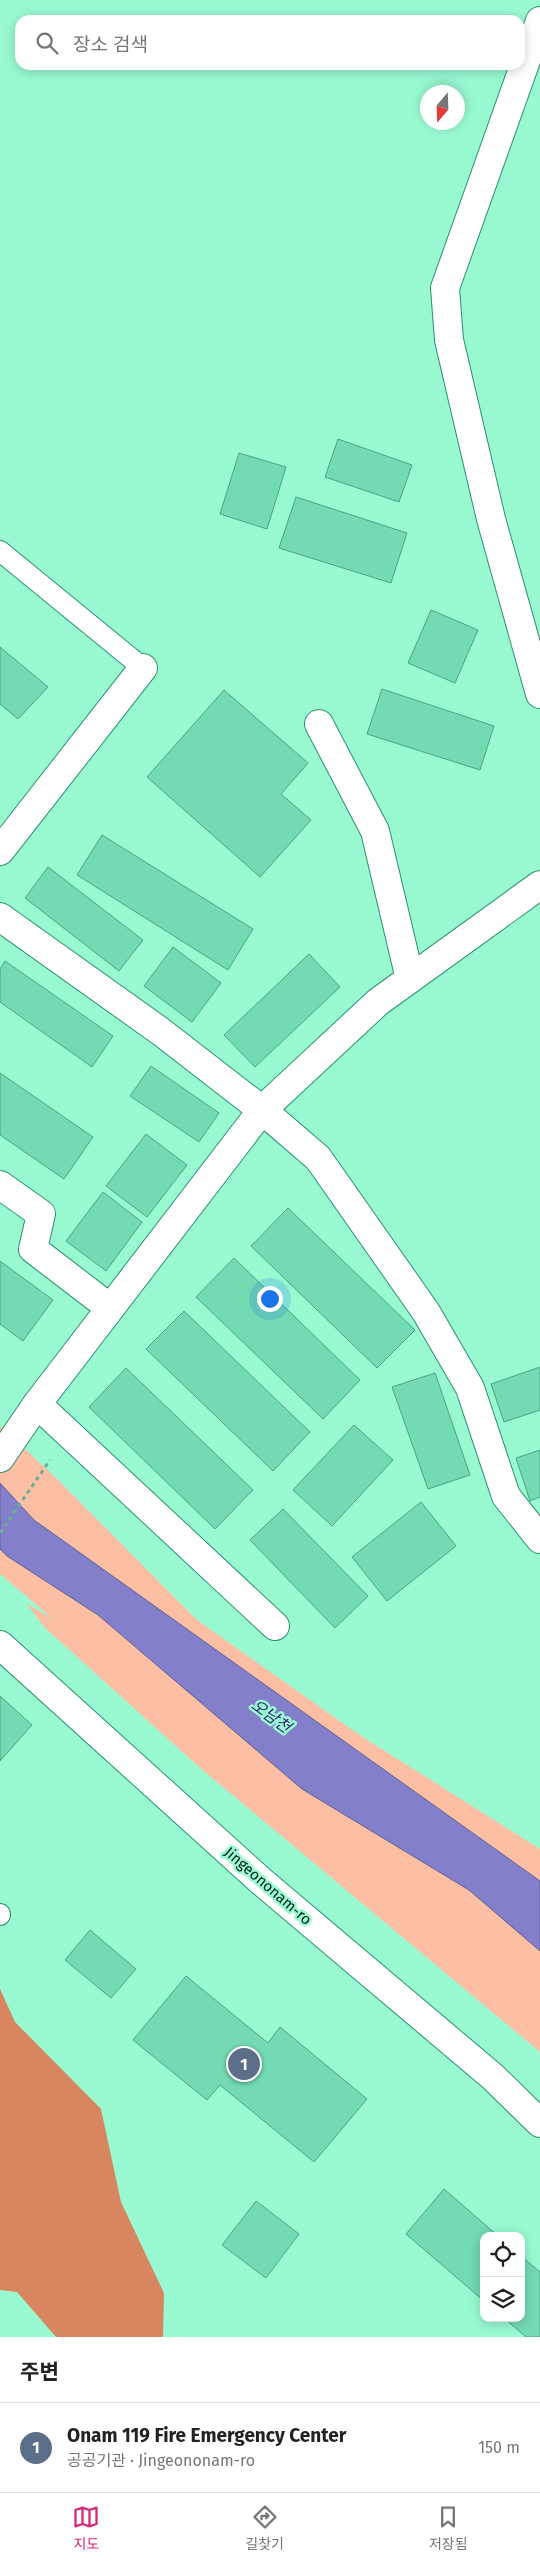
<!DOCTYPE html>
<html lang="ko">
<head>
<meta charset="utf-8">
<style>
  body { margin:0; font-family:"Fira Sans","Noto Sans KR",sans-serif; background:#f6f6f6; color:#222 }
  .controls { position:absolute; right:15px; bottom:15px; display:grid; overflow:hidden; border-radius:10px; box-shadow:0 2px 12px #0003 }
  .controls button { width:45px; height:45px; display:grid; place-items:center; padding:0; border:0; border-bottom:1px solid #e0e0e0; background:#fff; color:#222; font:25px sans-serif }
  .compass { position:absolute; left:420px; top:85px; width:45px; height:45px; border-radius:50%; background:#fff; box-shadow:0 2px 12px #0003; rotate:199deg }
  .you { position:absolute; left:269px; top:1298px; width:18px; height:18px; margin:-12px; border:4px solid #fff; border-radius:50%; background:#1a73e8; box-shadow:0 0 0 8px #1a73e833 }
  .badge { display:grid; place-items:center; width:32px; height:32px; border-radius:50%; background:#db2777; color:#fff; font-size:16px; font-weight:700 }
  .pin { position:absolute; translate:-50% -50%; border:2px solid #fff; box-shadow:0 1px 5px #0006 }
  .list { margin:0; padding:0; list-style:none }
  h2 { display:flex; justify-content:space-between; align-items:center; height:65px; margin:0; padding:0 20px; font-size:21px }
  h2 small { font-size:16px; font-weight:400; color:#767676 }
  .list li { display:grid; grid-template-columns:32px 1fr auto; gap:15px; align-items:center; box-sizing:border-box; height:90px; padding:0 20px; border-top:1px solid #e0e0e0 }
  .list b { display:block; font-size:19px; white-space:nowrap }
  .list p { margin:0; font-size:16px; white-space:nowrap; color:#767676 }
  .list em { font-size:16px; font-style:normal; color:#767676 }
  .icon { flex:none; width:28px; height:28px; fill:none; stroke:currentColor; stroke-width:2; stroke-linecap:round; stroke-linejoin:round }
  .map { position:relative; flex:none; width:540px; height:2337px; overflow:hidden }
  .search { position:absolute; background:#fff; box-shadow:0 2px 12px #0003; left:15px; right:15px; top:15px; height:55px; display:flex; align-items:center; gap:12px; box-sizing:border-box; padding:0 18px; border-radius:15px; color:#767676; font-size:19px }
  .sheet { height:155px; background:#fff }
  nav { display:flex; justify-content:space-around; align-items:center; box-sizing:border-box; height:70px; border-top:1px solid #e0e0e0; background:#fff; font-size:14px; color:#767676 }
  nav a { display:grid; justify-items:center; gap:2px }
  nav .on { color:#db2777 }
  .map>svg:first-child { display:block }
  .green { fill:#fdbfa3 }
  .forest { fill:#d78660 }
  .water { fill:#847fcb; stroke:#5d6294 }
  .building { fill:#74dab2; stroke:#45a783 }
  .lines { fill:none; stroke-linecap:round; stroke-linejoin:round }
  .service-casing { stroke:#29916d; stroke-width:22 }
  .minor-casing { stroke:#29916d; stroke-width:30 }
  .secondary-casing { stroke:#29916d; stroke-width:30 }
  .path { stroke:#66b092; stroke-width:3; stroke-dasharray:4 4; stroke-linecap:butt }
  .service { stroke:#fff; stroke-width:20 }
  .minor { stroke:#fff; stroke-width:28 }
  .secondary { stroke:#fff; stroke-width:28 }
  .labels { text-anchor:middle; dominant-baseline:central; stroke-width:5; stroke-linejoin:round; paint-order:stroke }
  .street-label { font-size:15px; fill:#011f14; stroke:#99fad2 }
  .water-label { font-size:16px; font-style:italic; fill:#331f79; stroke:#99fad2 }
</style>
</head>
<body>
<div class="map">
<svg width="540" height="2337" viewBox="0 0 540 2337">
  <rect width="100%" height="100%" fill="#99fad2"/>
  <path class="green" d="M0,1426L53,1475L197,1620L358,1734L540,1849V2052L199,1767L44,1627L26,1603L53,1619L0,1574Z"/>
  <path class="forest" d="M0,1989L15,2022L101,2109L121,2202L164,2293L163,2337H56L17,2292L0,2290Z"/>
  <path class="water" d="M0,1483L34,1520L540,1881V1951L469,1890L302,1789L98,1615L7,1556L0,1549Z"/>
  <g class="building">
    <path d="M338,439L412,465L399,502L325,477Z"/>
    <path d="M239,453L286,467L267,529L220,514Z"/>
    <path d="M296,497L407,533L391,583L279,548Z"/>
    <path d="M431,610L478,630L455,683L408,663Z"/>
    <path d="M0,647L48,687L18,719L0,704Z"/>
    <path d="M382,689L494,726L480,770L367,734Z"/>
    <path d="M224,690L308,763L281,794L311,820L260,877L147,777Z"/>
    <path d="M102,835L253,929L228,970L77,875Z"/>
    <path d="M48,867L143,940L119,971L25,898Z"/>
    <path d="M173,947L221,983L192,1022L144,986Z"/>
    <path d="M309,954L340,987L255,1067L224,1035Z"/>
    <path d="M5,961L113,1036L92,1067L0,1002V969Z"/>
    <path d="M151,1066L219,1113L199,1142L130,1096Z"/>
    <path d="M0,1073L93,1137L64,1179L0,1135Z"/>
    <path d="M146,1134L187,1165L147,1217L106,1186Z"/>
    <path d="M103,1192L142,1222L106,1271L66,1241Z"/>
    <path d="M288,1208L415,1330L377,1368L251,1246Z"/>
    <path d="M234,1258L360,1380L323,1419L196,1297Z"/>
    <path d="M0,1261L53,1300L23,1341L0,1324Z"/>
    <path d="M184,1311L310,1432L273,1471L146,1349Z"/>
    <path d="M540,1367V1410L504,1422L491,1384Z"/>
    <path d="M126,1368L253,1490L215,1529L89,1407Z"/>
    <path d="M435,1373L470,1475L428,1489L392,1387Z"/>
    <path d="M354,1425L393,1460L332,1526L293,1490Z"/>
    <path d="M540,1450V1497L530,1501L516,1458Z"/>
    <path d="M421,1502L456,1546L387,1601L352,1557Z"/>
    <path d="M283,1509L368,1596L335,1628L250,1540Z"/>
    <path d="M0,1696L32,1725L0,1761Z"/>
    <path d="M90,1930L136,1969L111,1998L65,1960Z"/>
    <path d="M186,1976L268,2043L280,2027L367,2099L314,2162L220,2085L207,2100L133,2040Z"/>
    <path d="M444,2189L498,2236H484V2301L406,2234Z"/>
    <path d="M256,2201L299,2234L266,2278L222,2245Z"/>
    <path d="M521,2256L540,2272V2337H526L504,2318H521Z"/>
  </g>
  <g class="lines">
    <g class="service-casing">
      <g id="service">
        <path d="M0,551L143,668"/>
        <path d="M0,1914V1915"/>
      </g>
    </g>
    <g class="minor-casing">
      <g id="minor">
        <path d="M540,21L445,288L449,340L491,519L540,694"/>
        <path d="M319,724L375,831L410,979"/>
        <path d="M0,851L143,668"/>
        <path d="M0,917L160,1031L262,1110L318,1158L426,1312L470,1388L506,1496L540,1539"/>
        <path d="M0,1185L41,1214L33,1249L110,1308"/>
        <path d="M37,1404L275,1626"/>
        <path d="M0,1458L37,1404L262,1110L378,1002L540,885"/>
      </g>
    </g>
    <g class="secondary-casing">
      <path id="secondary" d="M0,1645L261,1881L493,2077L540,2123"/>
    </g>
    <path class="path" d="M0,1533L50,1460"/>
    <use href="#service" class="service"/>
    <use href="#minor" class="minor"/>
    <use href="#secondary" class="secondary"/>
  </g>
  <g class="labels">
    <g class="street-label">
      <text transform="translate(268 1886) rotate(41)">Jingeononam-ro</text>
    </g>
    <g class="water-label">
      <text transform="translate(271 1716) rotate(36)">오남천</text>
    </g>
  </g>
</svg>
<div class="controls">
<button><svg class="icon" aria-label="locate" viewBox="0 0 24 24"><circle cx="12" cy="12" r="6"/><path d="M12 2v4M12 18v4M2 12h4M18 12h4"/></svg></button>
<button><svg class="icon" aria-label="layers" viewBox="0 0 24 24"><path d="M12 4l9 5-9 5-9-5zM3 14l9 5 9-5"/></svg></button>
</div>
<svg class="compass" viewBox="-18 -18 36 36"><path d="M0-13l5 13h-10z" fill="#e53935"/><path d="M0 13l5-13h-10z" fill="#767676"/></svg>
<div class="you"></div>
<div class="pin badge" style="left:244px;top:2064px;background:#5c6f8a">1</div>
<div class="search"><svg class="icon" aria-label="search" viewBox="0 0 24 24"><circle cx="10" cy="10" r="6"/><path d="M15 15l6 6"/></svg>장소 검색</div>
</div>
<section class="sheet">
<h2>주변<small></small></h2>
<ul class="list">
<li><span class="badge" style="background:#5c6f8a">1</span><div><b>Onam 119 Fire Emergency Center</b><p>공공기관 · Jingeononam-ro</p></div><em>150 m</em></li>
</ul>
</section>
<nav>
<a class="on"><svg class="icon" aria-label="map" viewBox="0 0 24 24"><path d="M3 6l6-2 6 2 6-2v14l-6 2-6-2-6 2zM9 4v14M15 6v14"/></svg>지도</a>
<a><svg class="icon" aria-label="directions" viewBox="0 0 24 24"><path d="M12 3l9 9-9 9-9-9zM9 14v-3h6M13 9l2 2-2 2"/></svg>길찾기</a>
<a><svg class="icon" aria-label="saved" viewBox="0 0 24 24"><path d="M7 4h10v16l-5-4-5 4z"/></svg>저장됨</a>
</nav>
</body>
</html>
